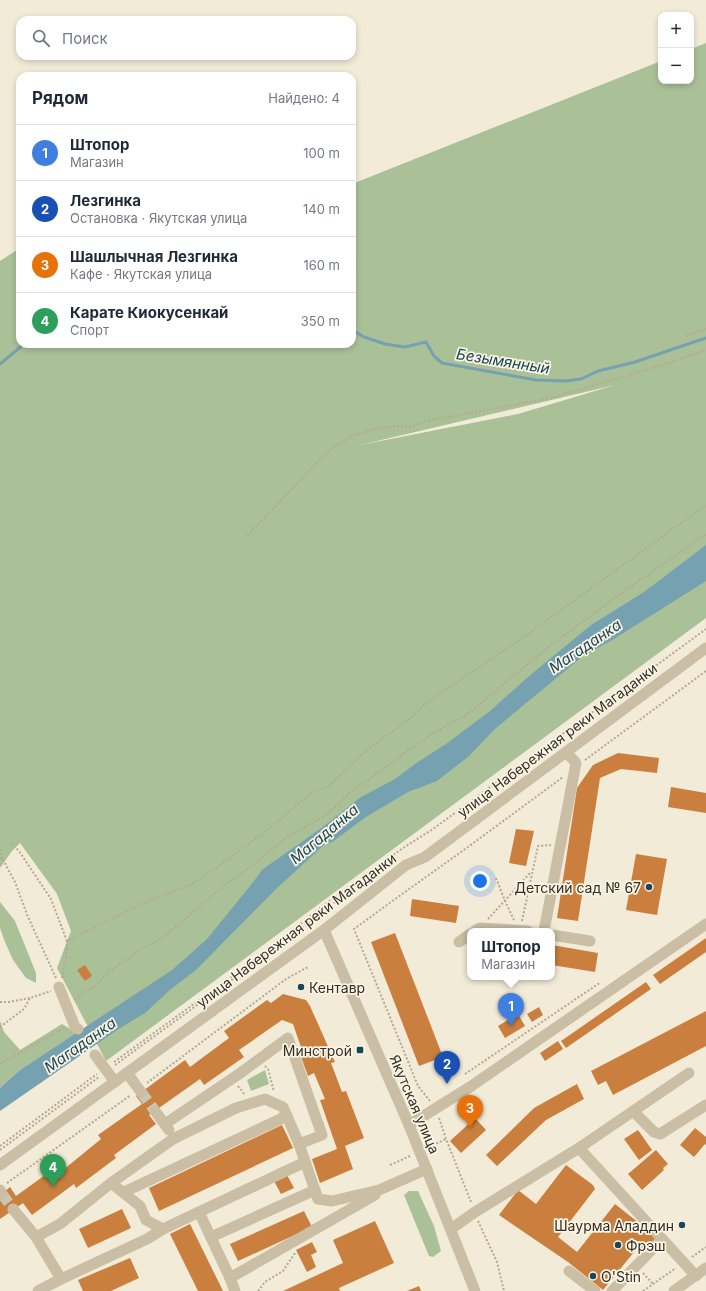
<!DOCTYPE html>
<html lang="ru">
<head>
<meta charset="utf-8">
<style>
  body { margin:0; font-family:Inter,sans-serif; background:#f2f2f3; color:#1f2937 }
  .controls { position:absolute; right:12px; top:12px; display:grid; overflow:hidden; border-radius:8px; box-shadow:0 2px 6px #0003 }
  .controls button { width:36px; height:36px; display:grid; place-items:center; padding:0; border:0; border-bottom:1px solid #e0e1e3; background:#fff; color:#1f2937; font:20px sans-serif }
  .you { position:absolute; left:480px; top:881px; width:14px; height:14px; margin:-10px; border:3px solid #fff; border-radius:50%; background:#1a73e8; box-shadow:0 0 0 6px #1a73e833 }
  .badge { display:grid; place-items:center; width:26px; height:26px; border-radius:50%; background:#1a4658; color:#fff; font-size:13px; font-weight:700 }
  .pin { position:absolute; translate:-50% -33px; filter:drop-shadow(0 1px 2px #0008) }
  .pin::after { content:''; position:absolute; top:21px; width:14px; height:12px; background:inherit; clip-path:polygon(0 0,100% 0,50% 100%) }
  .popup { position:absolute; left:467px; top:928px; width:88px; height:52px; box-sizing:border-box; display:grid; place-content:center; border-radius:8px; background:#fff; filter:drop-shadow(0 1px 3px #0005); font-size:13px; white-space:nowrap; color:#747a83 }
  .popup b { font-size:15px; color:#1f2937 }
  .popup::after { content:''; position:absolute; left:50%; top:100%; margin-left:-8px; border:8px solid transparent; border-top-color:#fff }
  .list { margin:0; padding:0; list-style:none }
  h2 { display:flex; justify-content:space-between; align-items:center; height:52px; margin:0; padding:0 16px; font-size:17px }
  h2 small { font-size:13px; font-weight:400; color:#747a83 }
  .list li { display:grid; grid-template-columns:26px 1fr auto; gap:12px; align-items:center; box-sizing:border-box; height:56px; padding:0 16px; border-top:1px solid #e0e1e3 }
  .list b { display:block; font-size:15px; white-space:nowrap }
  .list p { margin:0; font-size:13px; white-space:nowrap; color:#747a83 }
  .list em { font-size:13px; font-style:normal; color:#747a83 }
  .icon { flex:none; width:22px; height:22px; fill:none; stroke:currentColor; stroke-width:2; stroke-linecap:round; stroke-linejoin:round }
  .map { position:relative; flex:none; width:706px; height:1291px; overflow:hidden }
  .search { position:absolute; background:#fff; box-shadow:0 2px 6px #0003; left:16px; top:16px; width:340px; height:44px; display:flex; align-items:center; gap:10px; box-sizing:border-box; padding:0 14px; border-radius:12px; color:#747a83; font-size:15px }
  .panel { position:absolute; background:#fff; box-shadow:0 2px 6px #0003; left:16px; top:72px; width:340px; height:276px; border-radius:12px }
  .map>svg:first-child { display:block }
  .green { fill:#aac198; fill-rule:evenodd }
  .water { fill:#76a1b0 }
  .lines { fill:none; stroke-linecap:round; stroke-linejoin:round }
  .stream { stroke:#76a1b0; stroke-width:3 }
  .building { fill:#ca7f3e }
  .minor-tunnel { stroke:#ccc5b4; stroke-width:11; stroke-dasharray:11 5.5; stroke-linecap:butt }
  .path { stroke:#b6a88e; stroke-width:2; stroke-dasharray:2 2; stroke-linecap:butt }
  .minor { stroke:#cabea4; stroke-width:11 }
  .poi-dot { fill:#1a4658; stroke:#faf4e4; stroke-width:1.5 }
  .labels { text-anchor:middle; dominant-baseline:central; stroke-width:3.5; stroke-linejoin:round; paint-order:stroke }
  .street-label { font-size:14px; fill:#352e26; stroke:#faf4e4 }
  .poi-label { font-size:14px; fill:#352e26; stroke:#faf4e4; text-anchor:end }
  .water-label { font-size:15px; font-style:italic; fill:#1a4658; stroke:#faf4e4 }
</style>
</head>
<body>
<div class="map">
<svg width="706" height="1291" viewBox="0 0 706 1291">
  <rect width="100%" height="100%" fill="#f2ebd8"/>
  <g class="green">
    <path d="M706,43V618L106,1061L57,968L71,931L57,894L20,843L12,851L0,868V261L20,248V344H352V184L661,61V81H691V49ZM615,385L518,414L360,445Z"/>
    <path d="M0,902L15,921L36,973V983L26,978L13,960L5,942L0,928Z"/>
    <path d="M0,1021L4,1032L20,1050L62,1024L77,1033L20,1070L0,1088Z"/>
    <path d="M265,1070L269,1084L251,1091L247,1080Z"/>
    <path d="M409,1191H418L434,1226L441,1251L433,1257L429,1256L404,1195Z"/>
  </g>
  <path class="water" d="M706,545V581L614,639L583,656L496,728L469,756L437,781L408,792L366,817L332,842L324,845L276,889L196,970L171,989L145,1013L117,1030L0,1111V1088L20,1070L172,970L207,939L250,886L263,869L323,827L361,797L395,779L415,764L446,744L490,711L528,677L591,625L644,592Z"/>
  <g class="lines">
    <g class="stream">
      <path d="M352,330L364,337L385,344L405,347L426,342L434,356L442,363L536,380L565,381L581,379L598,371L635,362L706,338"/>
      <path d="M0,364L24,344"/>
    </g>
  </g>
  <g class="building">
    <path d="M618,753L659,758L657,773L621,769L600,778L578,921L557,918L577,788L593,765Z"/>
    <path d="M671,787L706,793V813L668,807Z"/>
    <path d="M516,829L534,831L526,866L509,863Z"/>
    <path d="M636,854L667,859L657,915L626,910Z"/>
    <path d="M412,899L459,906L456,923L410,916Z"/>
    <path d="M395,933L443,1057L419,1066L371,942Z"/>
    <path d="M706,938V952L660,984L653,975Z"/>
    <path d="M552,945L598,953L595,972L552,965Z"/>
    <path d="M85,965L92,976L85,981L77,970Z"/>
    <path d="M646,982L651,989L566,1048L561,1041Z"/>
    <path d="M283,994L306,1000L310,1006L335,1062L331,1063L342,1092L346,1091L364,1138L345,1146L353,1169L320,1183L312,1159L337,1149L320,1100L325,1099L314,1073L308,1076L300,1054L303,1053L293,1024L282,1020L239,1050L244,1057L204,1085L200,1079L149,1115L156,1124L114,1155L116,1158L76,1188L74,1184L32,1215L23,1203L0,1219V1195L10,1187L16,1196L59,1165L63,1170L101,1139L98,1135L142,1104L136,1096L185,1060L190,1067L229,1038L224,1031L267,1000L271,1003Z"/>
    <path d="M539,1007L543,1015L532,1022L527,1014Z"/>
    <path d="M706,1011V1046L613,1095L606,1081L598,1085L591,1071Z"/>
    <path d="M518,1014L525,1026L505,1038L498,1026Z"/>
    <path d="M558,1041L563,1049L545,1061L540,1053Z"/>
    <path d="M577,1084L584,1099L546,1120L497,1166L486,1155L534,1108Z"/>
    <path d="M475,1118L486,1130L461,1153L450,1141Z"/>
    <path d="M282,1125L293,1148L159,1211L149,1188Z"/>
    <path d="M695,1128L706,1137V1145L705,1144L694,1157L680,1145Z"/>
    <path d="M638,1130L652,1150L639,1160L624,1139Z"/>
    <path d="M656,1150L668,1164L663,1168L664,1170L642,1190L628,1174Z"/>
    <path d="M566,1165L593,1185L595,1189L558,1237L577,1252L615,1204L658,1238L647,1253L639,1246L603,1290L568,1262L499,1215L518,1190L536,1204Z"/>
    <path d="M287,1175L294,1188L281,1194L274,1181Z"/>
    <path d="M122,1209L131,1228L88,1248L79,1229Z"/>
    <path d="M304,1211L312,1227L238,1261L230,1244Z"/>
    <path d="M375,1221L394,1263L339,1288L340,1291H283L343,1263L333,1240Z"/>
    <path d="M190,1224L223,1291H198L170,1234Z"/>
    <path d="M312,1242L317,1252L311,1255L316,1267L307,1272L296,1250Z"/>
    <path d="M130,1258L139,1278L111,1291H83L78,1280Z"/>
    <path d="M419,1286L421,1291H407Z"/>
  </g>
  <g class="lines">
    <g class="minor-tunnel">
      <path d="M141,1092L155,1111"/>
      <path d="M2,1194L13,1209"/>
    </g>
    <g class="path">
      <path d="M686,336L706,329"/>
      <path d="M247,536L315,465L332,448L352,436L375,429L398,426L410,427L426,421L551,398L662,365L706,350"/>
      <path d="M585,760L706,671"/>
      <path d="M11,843L19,851L51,899L67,941L142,904L185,887L200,879L223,863L272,826L300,802L312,793L330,785L363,753L412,717L426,703L521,639L706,505"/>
      <path d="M0,849L2,858"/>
      <path d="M0,859L2,858L15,882L28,917L56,978"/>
      <path d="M496,878L505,901L514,920"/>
      <path d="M488,919L531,872"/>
      <path d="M522,921L538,846L551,845"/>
      <path d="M62,978L66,957L67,941"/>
      <path d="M75,1000L81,994L94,987L109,972L143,948L165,936L226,884L249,868L287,837L323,817L339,804L348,794L433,733L468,714L546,649L616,597L706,534"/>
      <path d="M0,1002H9L30,998"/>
      <path d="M0,1027L24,1009L30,998L51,991"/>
      <path d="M83,1037L89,1047"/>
      <path d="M114,1062L275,945L325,904L403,848L433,829L706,629"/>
      <path d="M0,1064L64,1028"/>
      <path d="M115,1065L289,938L339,899"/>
      <path d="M265,1066L268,1069L274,1092"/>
      <path d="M465,1074L601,982"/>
      <path d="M147,1083L286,979L308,967"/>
      <path d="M238,1086L245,1095"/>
      <path d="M430,1101L418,1086L354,929L398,897L468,847L563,777"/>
      <path d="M439,1118L446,1139L471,1202"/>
      <path d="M0,1146L97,1074"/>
      <path d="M429,1147L446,1139"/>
      <path d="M0,1150L99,1077"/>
      <path d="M390,1165L410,1156"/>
      <path d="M7,1183L131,1095"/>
      <path d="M478,1221L497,1262L504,1291"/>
      <path d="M692,1257L706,1247"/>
      <path d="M643,1273L653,1284"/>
      <path d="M258,1291L265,1282L283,1271L295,1253"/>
      <path d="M643,1291L676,1268"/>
    </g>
    <g class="minor">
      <path d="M324,930L409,1125L475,1291"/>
      <path d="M475,931L480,928L528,931"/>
      <path d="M544,931L576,763L566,752"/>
      <path d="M552,935L590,941"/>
      <path d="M459,942L470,934"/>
      <path d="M59,987L75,1027L78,1029"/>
      <path d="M95,1055L115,1082"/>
      <path d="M127,1073L141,1092"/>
      <path d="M155,1111L169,1130"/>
      <path d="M633,1111L654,1132L660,1134L706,1105"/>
      <path d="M165,1124L239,1074L288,1038L322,1135L299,1144"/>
      <path d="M409,1125L470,1087L706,924"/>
      <path d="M579,1148L689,1073"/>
      <path d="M0,1165L324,930L406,865L425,857L706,648"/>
      <path d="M111,1183L140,1206L146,1220L163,1229L305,1162"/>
      <path d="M0,1190L2,1194"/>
      <path d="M124,1192L287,1116"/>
      <path d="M13,1209L36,1237"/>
      <path d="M199,1212L230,1278L375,1195"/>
      <path d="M451,1229L475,1212L579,1148L696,1276"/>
      <path d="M211,1237L315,1190"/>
      <path d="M569,1271L595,1291"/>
      <path d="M230,1278L235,1291"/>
      <path d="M61,1279L147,1239L163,1229"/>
      <path d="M38,1291L61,1279L36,1237L60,1224L111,1183L173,1139L236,1108L265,1099L283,1107L299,1144L318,1199L332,1201L379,1190L427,1169"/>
      <path d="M612,1291L662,1239"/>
      <path d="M674,1291L706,1268"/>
    </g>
  </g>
  <g class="poi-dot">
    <circle cx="649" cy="887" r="4"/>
    <circle cx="301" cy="987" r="4"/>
    <rect x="356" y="1046" width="8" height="8" rx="2"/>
    <circle cx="682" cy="1225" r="4"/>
    <circle cx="618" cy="1245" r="4"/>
    <circle cx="593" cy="1276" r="4"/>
  </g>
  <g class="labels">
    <g class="street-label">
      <text transform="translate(557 740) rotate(-37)">улица Набережная реки Магаданки</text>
      <text transform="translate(296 930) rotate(-37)">улица Набережная реки Магаданки</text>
      <text transform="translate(415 1104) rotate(67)">Якутская улица</text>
    </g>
    <g class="poi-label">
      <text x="641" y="887">Детский сад № 67</text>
      <text x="309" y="987" text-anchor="start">Кентавр</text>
      <text x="352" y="1050">Минстрой</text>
      <text x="674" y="1225">Шаурма Аладдин</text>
      <text x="626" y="1245" text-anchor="start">Фрэш</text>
      <text x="601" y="1276" text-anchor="start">O'Stin</text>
    </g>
    <g class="water-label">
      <text transform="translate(503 361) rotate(9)">Безымянный</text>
      <text transform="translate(585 646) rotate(-34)">Магаданка</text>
      <text transform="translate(324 834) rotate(-40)">Магаданка</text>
      <text transform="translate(80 1045) rotate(-35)">Магаданка</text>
    </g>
  </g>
</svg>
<div class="controls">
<button>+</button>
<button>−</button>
</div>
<div class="you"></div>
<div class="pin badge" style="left:511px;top:1026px;background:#3f7fe0">1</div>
<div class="popup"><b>Штопор</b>Магазин</div>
<div class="pin badge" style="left:447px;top:1084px;background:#1a4fb4">2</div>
<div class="pin badge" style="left:470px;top:1128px;background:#e8710a">3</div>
<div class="pin badge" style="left:53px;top:1187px;background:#2e9e5b">4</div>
<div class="search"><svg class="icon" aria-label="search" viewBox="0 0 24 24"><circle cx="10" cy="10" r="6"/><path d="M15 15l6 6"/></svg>Поиск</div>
<section class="panel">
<h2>Рядом<small>Найдено: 4</small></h2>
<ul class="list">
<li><span class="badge" style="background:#3f7fe0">1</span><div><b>Штопор</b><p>Магазин</p></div><em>100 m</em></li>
<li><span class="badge" style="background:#1a4fb4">2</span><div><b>Лезгинка</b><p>Остановка · Якутская улица</p></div><em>140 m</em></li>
<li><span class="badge" style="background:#e8710a">3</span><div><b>Шашлычная Лезгинка</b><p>Кафе · Якутская улица</p></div><em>160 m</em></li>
<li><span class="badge" style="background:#2e9e5b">4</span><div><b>Карате Киокусенкай</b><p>Спорт</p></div><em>350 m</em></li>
</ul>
</section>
</div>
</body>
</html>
